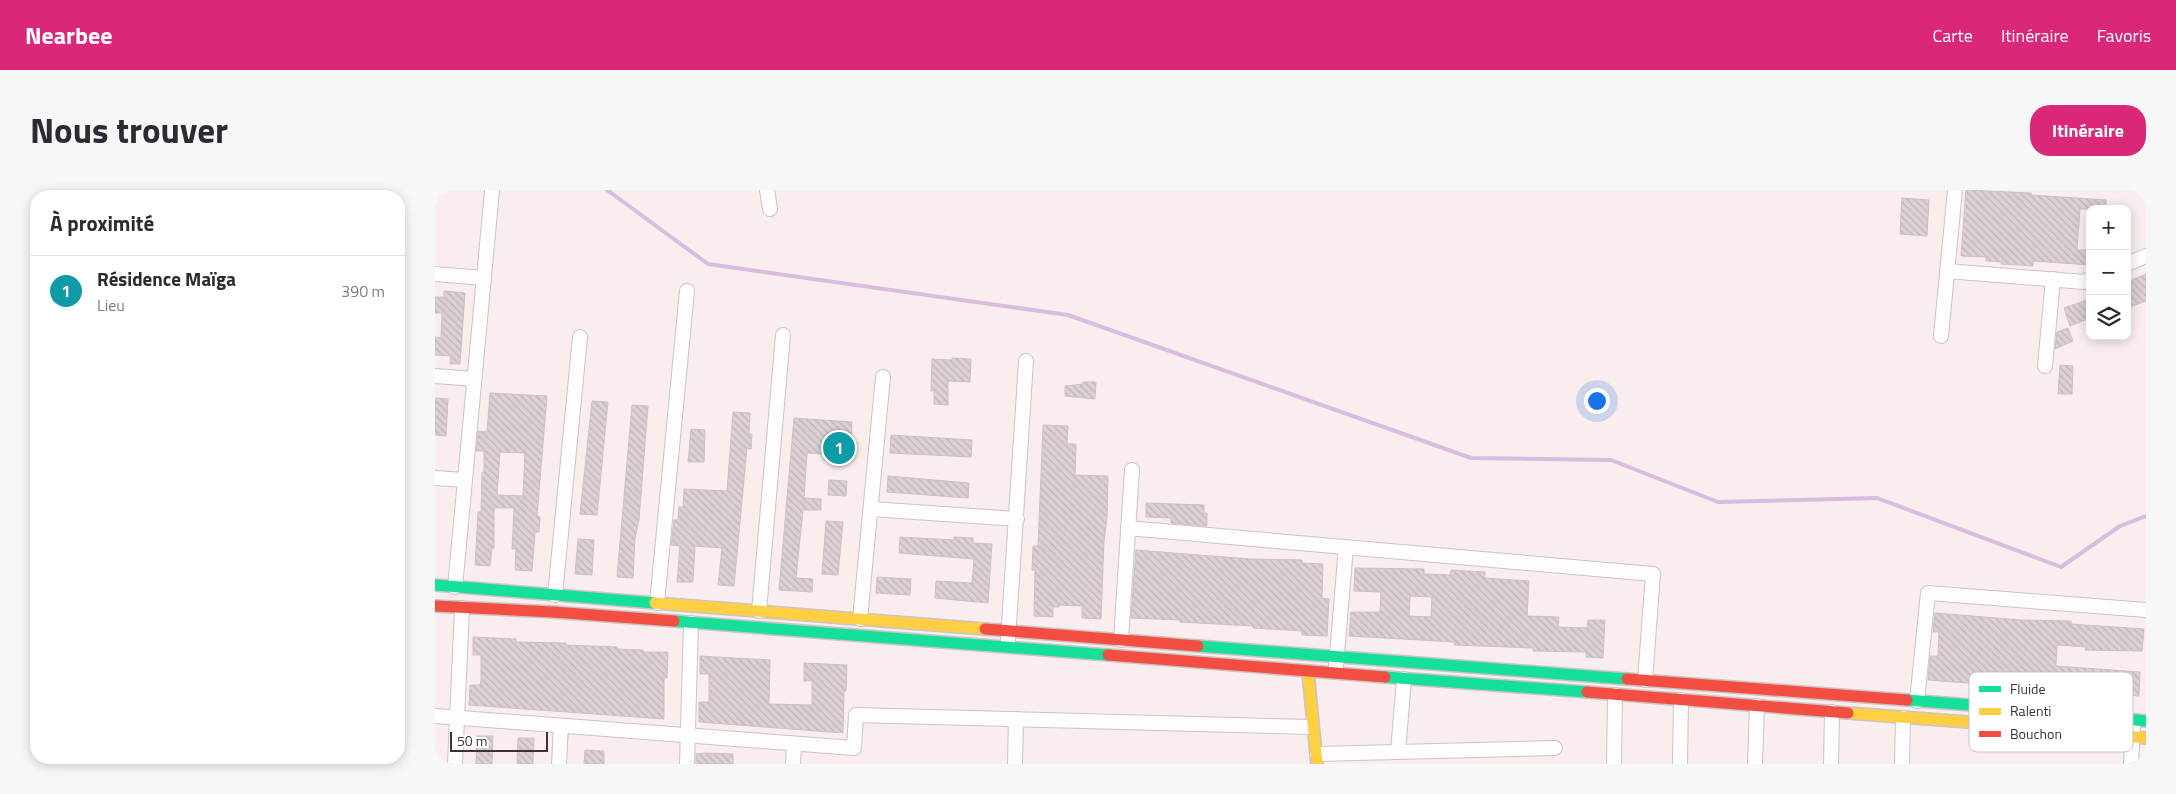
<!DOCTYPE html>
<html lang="fr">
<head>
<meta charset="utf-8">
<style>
  body { margin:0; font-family:"Titillium Web",sans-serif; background:#f7f7f7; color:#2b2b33 }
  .controls { position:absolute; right:15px; top:15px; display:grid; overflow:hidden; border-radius:10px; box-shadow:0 2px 12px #0003 }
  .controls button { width:45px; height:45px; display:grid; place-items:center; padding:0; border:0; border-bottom:1px solid #e1e1e2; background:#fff; color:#2b2b33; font:25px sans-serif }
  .scale { position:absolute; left:15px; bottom:12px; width:98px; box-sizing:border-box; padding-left:5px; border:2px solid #3d3133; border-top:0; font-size:14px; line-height:18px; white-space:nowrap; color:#3d3133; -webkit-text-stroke:4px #fff; paint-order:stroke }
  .you { position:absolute; left:1161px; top:210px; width:18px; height:18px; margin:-12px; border:4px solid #fff; border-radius:50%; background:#1a73e8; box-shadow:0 0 0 8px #1a73e833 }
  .badge { display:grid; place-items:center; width:32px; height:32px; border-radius:50%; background:#db2777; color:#fff; font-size:16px; font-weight:700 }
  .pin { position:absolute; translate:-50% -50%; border:2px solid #fff; box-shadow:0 1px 5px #0006 }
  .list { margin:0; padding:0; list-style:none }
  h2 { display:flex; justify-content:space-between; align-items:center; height:65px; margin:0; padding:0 20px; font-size:21px }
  h2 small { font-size:16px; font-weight:400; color:#7c7c81 }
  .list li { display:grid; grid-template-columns:32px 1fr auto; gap:15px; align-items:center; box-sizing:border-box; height:70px; padding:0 20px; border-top:1px solid #e1e1e2 }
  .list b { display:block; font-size:19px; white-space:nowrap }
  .list p { margin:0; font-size:16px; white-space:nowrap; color:#7c7c81 }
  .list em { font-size:16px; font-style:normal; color:#7c7c81 }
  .icon { flex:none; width:28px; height:28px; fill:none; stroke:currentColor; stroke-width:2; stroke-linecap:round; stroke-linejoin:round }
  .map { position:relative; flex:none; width:1711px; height:574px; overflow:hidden; border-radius:20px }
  header { display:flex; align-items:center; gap:30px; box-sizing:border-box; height:70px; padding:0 25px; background:#db2777; color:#fff }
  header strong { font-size:24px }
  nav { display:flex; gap:28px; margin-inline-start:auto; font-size:18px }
  .intro { display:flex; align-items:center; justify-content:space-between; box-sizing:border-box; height:120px; padding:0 30px }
  h1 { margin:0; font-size:35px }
  .button { padding:12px 22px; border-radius:20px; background:#db2777; color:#fff; font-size:18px; font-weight:700 }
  main { display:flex; gap:30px; padding:0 30px }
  aside { flex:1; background:#fff; border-radius:20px; box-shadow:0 2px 12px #0003 }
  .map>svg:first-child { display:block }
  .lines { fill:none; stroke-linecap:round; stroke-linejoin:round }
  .stream { stroke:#d9bddf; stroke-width:4 }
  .building { fill:url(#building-back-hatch); stroke:#cbc1c4; fill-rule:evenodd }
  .street-casing { stroke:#cdc3c4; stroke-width:16 }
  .fast-casing { stroke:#cdc3c4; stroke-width:14 }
  .slow-casing { stroke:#cdc3c4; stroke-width:14 }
  .jam-casing { stroke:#cdc3c4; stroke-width:14 }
  .street { stroke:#fefcfc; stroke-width:14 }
  .fast { stroke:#16e098; stroke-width:11 }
  .slow { stroke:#ffcf43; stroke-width:11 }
  .jam { stroke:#f24e42; stroke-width:11 }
  .key { fill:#fff; stroke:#c5c1c2; stroke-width:1 }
  .key-label { font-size:14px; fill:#3d3133 }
</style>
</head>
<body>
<header>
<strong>Nearbee</strong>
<nav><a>Carte</a><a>Itinéraire</a><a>Favoris</a></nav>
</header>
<div class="intro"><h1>Nous trouver</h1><a class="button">Itinéraire</a></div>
<main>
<aside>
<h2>À proximité<small></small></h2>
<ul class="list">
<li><span class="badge" style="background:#0f9aa8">1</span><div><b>Résidence Maïga</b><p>Lieu</p></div><em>390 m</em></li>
</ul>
</aside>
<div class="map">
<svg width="1711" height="574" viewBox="0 0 1711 574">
  <defs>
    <pattern id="building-back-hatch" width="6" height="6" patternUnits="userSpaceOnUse" patternTransform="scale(1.25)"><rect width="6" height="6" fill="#dbd1d4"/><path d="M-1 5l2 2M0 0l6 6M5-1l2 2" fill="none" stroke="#bdb4b6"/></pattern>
  </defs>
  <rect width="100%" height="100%" fill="#f9edee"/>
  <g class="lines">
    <path class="stream" d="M172,0L273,74L633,125L1036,268L1176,270L1283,312L1442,308L1626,377L1685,336L1711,326"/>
  </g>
  <g class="building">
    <path d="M1531,0L1596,3V5L1671,10V19H1645L1642,60H1655V75L1598,71V76L1566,74L1567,72L1551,71V67L1526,66Z"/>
    <path d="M1467,8L1494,10L1492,46L1465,44Z"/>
    <path d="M1711,84V111L1692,118V92Z"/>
    <path d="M9,101L30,103L25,174H15L16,166L0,165V147L6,148L7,123H0V107H9Z"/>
    <path d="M1655,109V128L1635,136L1629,118Z"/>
    <path d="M1633,138L1638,151L1620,159L1622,142Z"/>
    <path d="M517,168L536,169L535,192L513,191V215L499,214V201H496L497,169L517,170Z"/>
    <path d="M1625,175L1638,176L1637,204H1623Z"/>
    <path d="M648,192H661L660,209L630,206V196L648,194Z"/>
    <path d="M55,203L112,206L102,326L105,327L104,342H100L97,381L80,380L81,359H77L79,318H59V358H57L55,376L40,375L43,322H46L47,282H49V261H41L43,241L52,242ZM65,262L90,263L88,306L62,305Z"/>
    <path d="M0,208L13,209L11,246L0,245Z"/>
    <path d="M157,211L173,212L162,325L145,324Z"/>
    <path d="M197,215L213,216L204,330L200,348L198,388L182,387Z"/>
    <path d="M298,222L315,223L314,244H317L316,259L312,258L299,396L283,395L287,358L260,356L258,392H242L245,356L236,355L239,330H243L244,317H248L249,299L292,301Z"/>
    <path d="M359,228L417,232L416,252H421L420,266L372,263L369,308L386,309V320H368L361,388L378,389L377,402L344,400Z"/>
    <path d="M608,235L633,236L632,254H641L640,285L673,286L672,328L669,351L666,429L647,428V416L624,415V417H618V427L599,426L600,380H597L598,356H603Z"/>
    <path d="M256,239L270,240L269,272H253Z"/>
    <path d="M456,245L537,250L536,267L455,263Z"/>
    <path d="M453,286L534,293L533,308L452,302Z"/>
    <path d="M394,290L412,291L411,306L393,305Z"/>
    <path d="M711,313L769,315V323H772V336L736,333V328L711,327Z"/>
    <path d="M391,331L408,332L403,385L387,384Z"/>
    <path d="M465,347L519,350V347L538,348V353L557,354L553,413L500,408L501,391L537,393L539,369L464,363Z"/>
    <path d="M143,349L159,350L157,385L140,384Z"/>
    <path d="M701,360L815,369L867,370V373L888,374L887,408L894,409L892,446L867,445V441L818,438V436L745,432V430L696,428Z"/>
    <path d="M920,378L989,379V384L1015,385L1016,380L1050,382L1049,388L1094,391L1092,426L1124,427L1123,437L1152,438L1153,430H1170L1168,468L1151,467V462L1098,461V458L1019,455L1020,452L914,446L916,422H945L946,402L919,401ZM975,406L997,407L996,427L974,426Z"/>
    <path d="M442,387L476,389L475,405L441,403Z"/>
    <path d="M1500,423L1586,430L1636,431V434L1709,439L1707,461L1650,460L1651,457L1622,455L1621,476L1705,482L1704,506L1493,490L1495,466H1503L1504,442H1498Z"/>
    <path d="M38,447L81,449V452L131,453V455L182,457V459L208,460V462H233L232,488L229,487V529L34,515L35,495H45L46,491V465H38Z"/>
    <path d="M265,466L335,470L334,514L377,515V491H369V473L412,475L411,501H409L408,543L264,532V512H274V484H265Z"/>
    <path d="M42,546H58L57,574H41Z"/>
    <path d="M83,548H99L98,574H82Z"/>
    <path d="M150,560L169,561V574H149Z"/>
    <path d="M270,563L298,564V574H261V564Z"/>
  </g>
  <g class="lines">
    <g class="street-casing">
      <g id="street">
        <path d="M332,0L335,19"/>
        <path d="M1692,74L1711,66"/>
        <path d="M1512,81L1649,92L1655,89"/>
        <path d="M0,84L49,88"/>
        <path d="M1506,146L1520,0"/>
        <path d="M1610,176L1618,89"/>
        <path d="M0,186L39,189"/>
        <path d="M0,288L30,290"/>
        <path d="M436,319L582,329"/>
        <path d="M693,338L1218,384L1210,490"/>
        <path d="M20,397L57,1"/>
        <path d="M120,405L145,147"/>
        <path d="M222,413L252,101"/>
        <path d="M324,421L348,145"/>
        <path d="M425,429L448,187"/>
        <path d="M573,450L591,171"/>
        <path d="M686,450L697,280"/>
        <path d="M901,476L911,357"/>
        <path d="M1482,511L1493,403L1711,420"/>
        <path d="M0,526L419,558L421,525L877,537"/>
        <path d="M963,562L969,489"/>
        <path d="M882,564L1120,558"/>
        <path d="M20,574L27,418"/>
        <path d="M124,574L126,536"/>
        <path d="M252,574L256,433"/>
        <path d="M358,574L359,554"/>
        <path d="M580,574L581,529"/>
        <path d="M1179,574L1180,505"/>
        <path d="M1245,574L1246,510"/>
        <path d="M1320,574L1322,516"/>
        <path d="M1396,574L1397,522"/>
        <path d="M1467,574L1468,528"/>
        <path d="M1696,574L1698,537"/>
      </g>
    </g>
    <g class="fast-casing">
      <g id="fast">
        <path d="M0,395L220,413"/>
        <path d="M239,431L673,465"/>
        <path d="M763,456L1192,489"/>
        <path d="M950,487L1152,502"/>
        <path d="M1472,510L1625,522L1711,531"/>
      </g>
    </g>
    <g class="slow-casing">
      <g id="slow">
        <path d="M220,413L550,439"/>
        <path d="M873,482L882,574"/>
        <path d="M1413,523L1624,539L1711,548"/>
      </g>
    </g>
    <g class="jam-casing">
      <g id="jam">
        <path d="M0,416L118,422L239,431"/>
        <path d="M550,439L763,456"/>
        <path d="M673,465L950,487"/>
        <path d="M1192,489L1472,510"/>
        <path d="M1152,502L1413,523"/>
      </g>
    </g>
    <use href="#street" class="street"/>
    <use href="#fast" class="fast"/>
    <use href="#slow" class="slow"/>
    <use href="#jam" class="jam"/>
  </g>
  <rect x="1534" y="482" width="164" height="80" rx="8" class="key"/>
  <rect x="1544" y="496" width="22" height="6" fill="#16e098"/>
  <rect x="1544" y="518" width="22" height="7" fill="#ffcf43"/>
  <rect x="1544" y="541" width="22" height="6" fill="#f24e42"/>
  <g class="key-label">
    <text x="1575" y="504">Fluide</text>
    <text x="1575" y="526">Ralenti</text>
    <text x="1575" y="549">Bouchon</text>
  </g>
</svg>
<div class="controls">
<button>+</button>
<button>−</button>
<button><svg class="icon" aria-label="layers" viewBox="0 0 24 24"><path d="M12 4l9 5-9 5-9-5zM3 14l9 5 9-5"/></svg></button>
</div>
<div class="scale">50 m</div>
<div class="you"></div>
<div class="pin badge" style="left:404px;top:258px;background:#0f9aa8">1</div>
</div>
</main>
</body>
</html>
